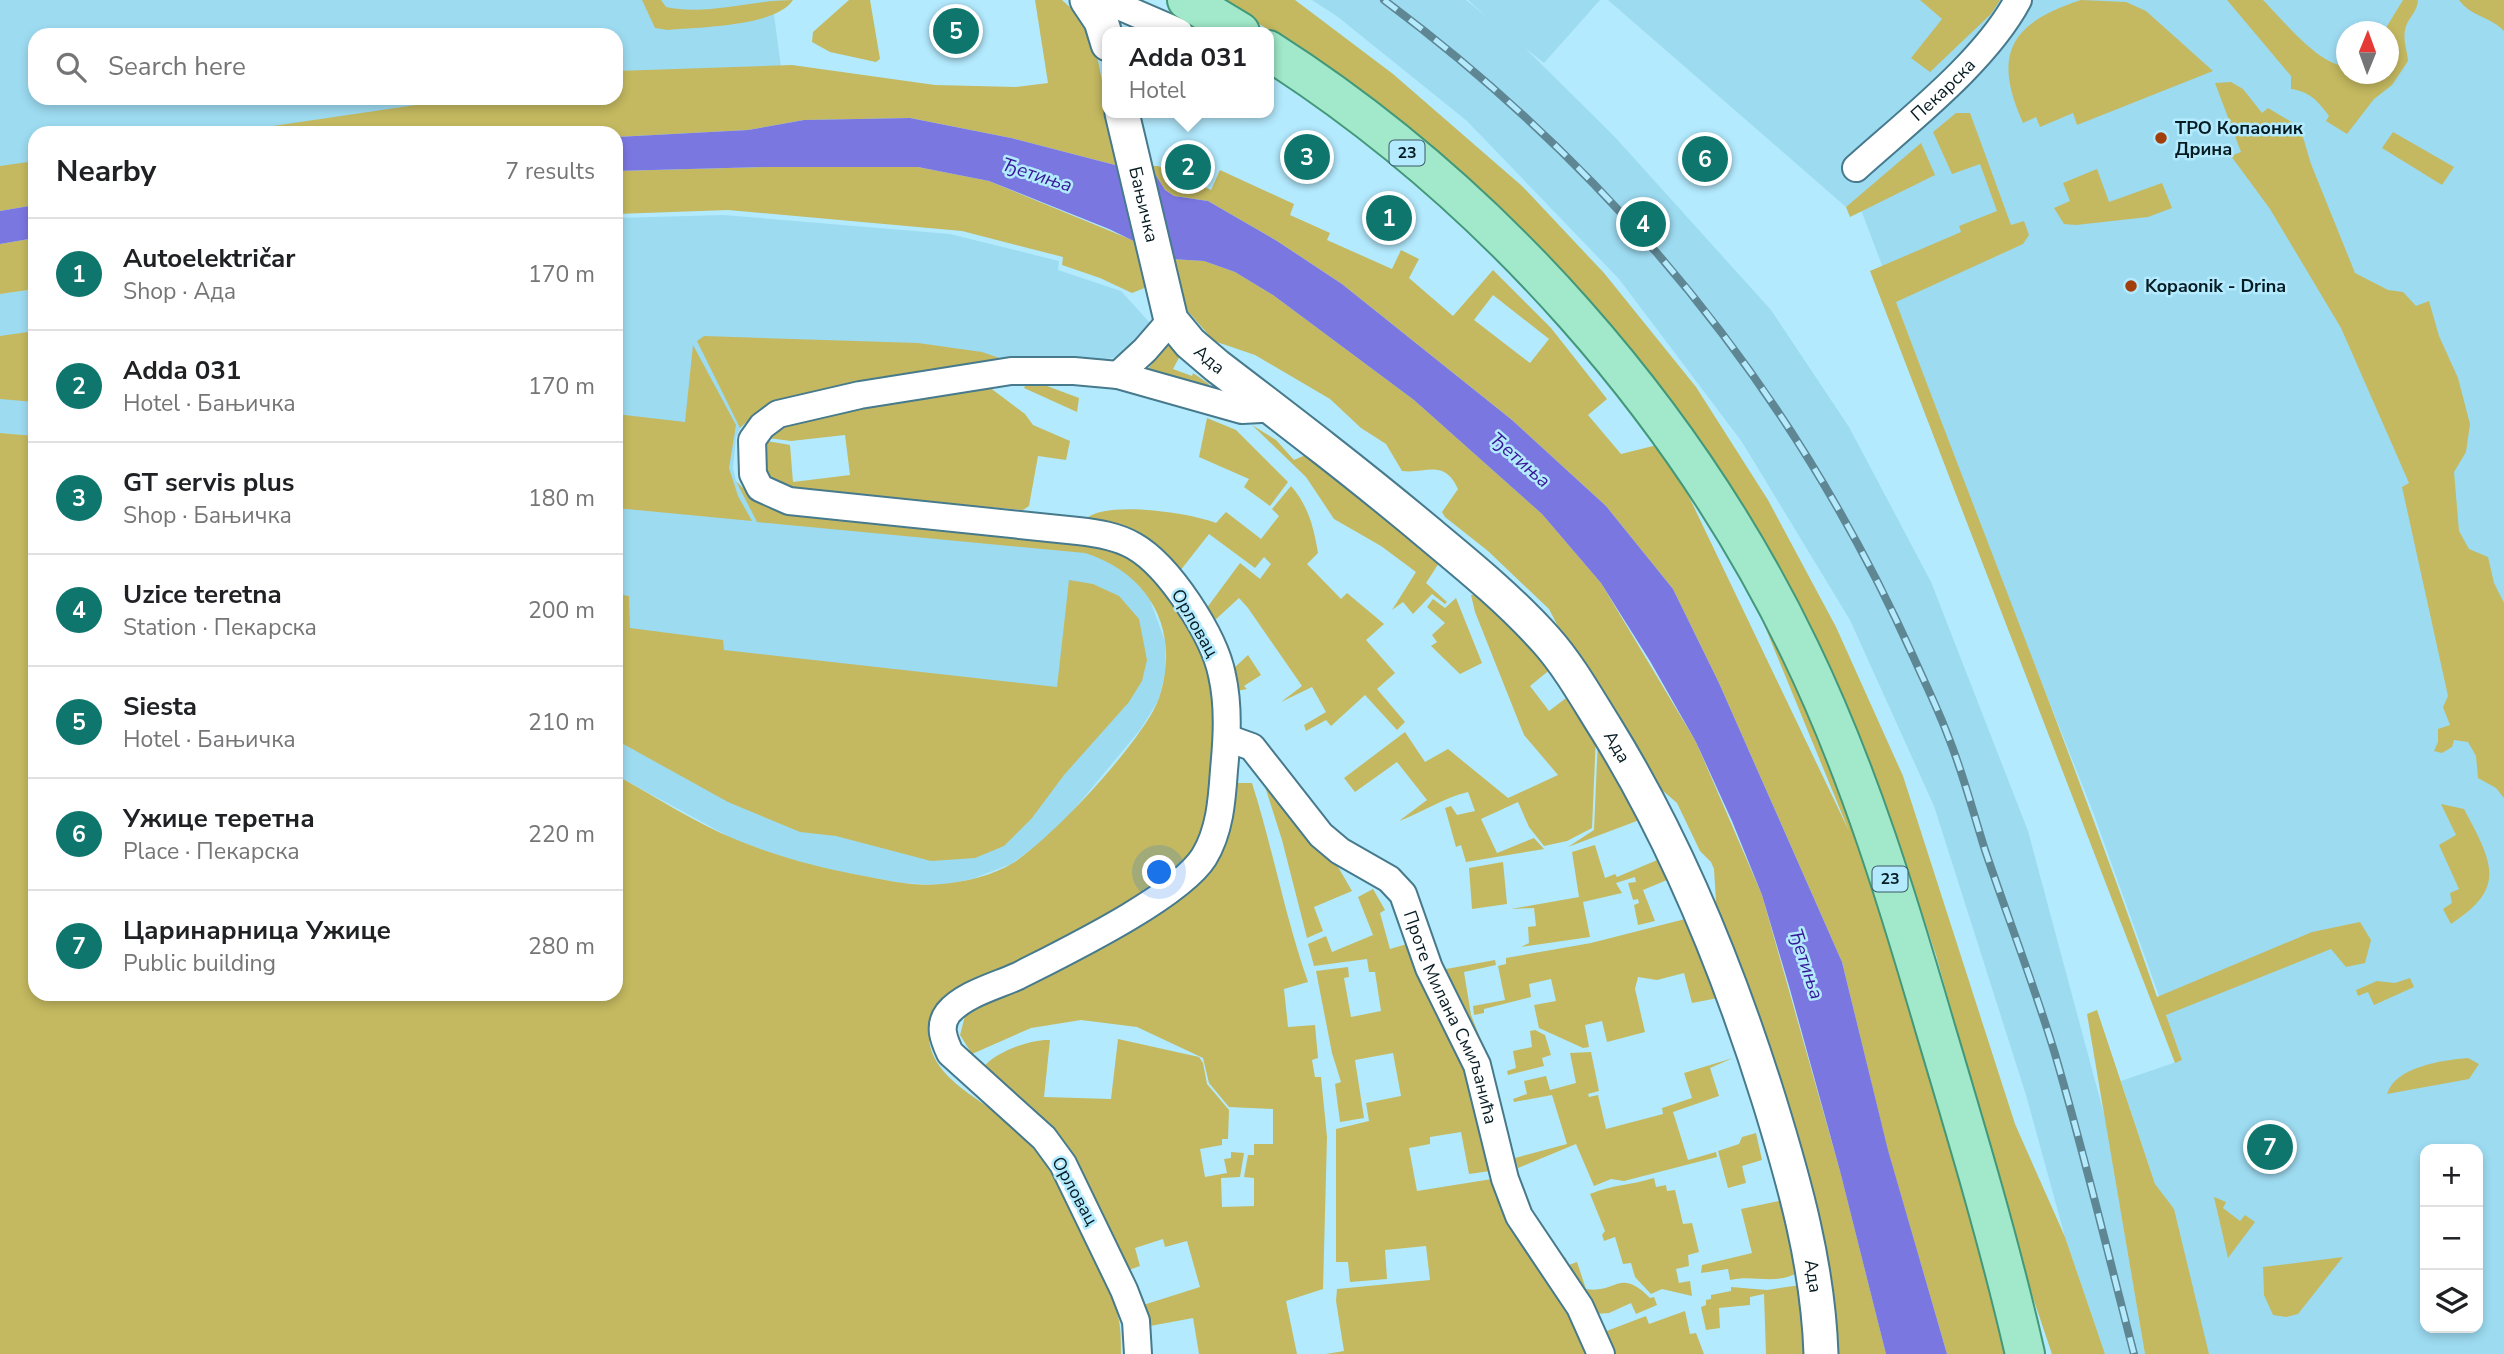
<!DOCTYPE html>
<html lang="en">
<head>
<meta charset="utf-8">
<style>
  body { margin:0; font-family:"Nunito Sans",sans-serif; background:#f2f2f2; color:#202124 }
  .controls { position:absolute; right:21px; bottom:21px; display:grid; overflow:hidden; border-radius:14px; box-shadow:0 4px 10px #0003 }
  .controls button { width:63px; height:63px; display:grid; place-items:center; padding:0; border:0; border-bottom:2px solid #e0e0e0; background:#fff; color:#202124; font:35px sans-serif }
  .compass { position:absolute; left:2336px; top:21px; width:63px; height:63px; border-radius:50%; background:#fff; box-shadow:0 4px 10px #0003; rotate:1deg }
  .you { position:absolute; left:1160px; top:873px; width:24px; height:24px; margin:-18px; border:5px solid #fff; border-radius:50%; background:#1a73e8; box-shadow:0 0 0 10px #1a73e833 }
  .badge { display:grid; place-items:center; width:46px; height:46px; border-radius:50%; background:#0f766e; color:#fff; font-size:23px; font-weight:700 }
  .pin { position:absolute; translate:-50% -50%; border:4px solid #fff; box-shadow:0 2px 7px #0006 }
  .popup { position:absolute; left:1102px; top:27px; width:172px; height:91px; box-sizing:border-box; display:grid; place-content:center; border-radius:14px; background:#fff; filter:drop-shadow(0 2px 5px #0005); font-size:23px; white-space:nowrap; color:#757577 }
  .popup b { font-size:26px; color:#202124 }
  .popup::after { content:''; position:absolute; left:50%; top:100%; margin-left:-14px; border:14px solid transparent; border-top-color:#fff }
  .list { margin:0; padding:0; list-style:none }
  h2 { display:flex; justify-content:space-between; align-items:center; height:91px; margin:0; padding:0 28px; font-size:30px }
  h2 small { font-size:23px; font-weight:400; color:#757577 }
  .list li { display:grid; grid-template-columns:46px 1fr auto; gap:21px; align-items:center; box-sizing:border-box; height:112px; padding:0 28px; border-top:2px solid #e0e0e0 }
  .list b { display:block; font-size:26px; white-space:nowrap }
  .list p { margin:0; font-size:23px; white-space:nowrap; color:#757577 }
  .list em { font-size:23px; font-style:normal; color:#757577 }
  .icon { flex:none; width:38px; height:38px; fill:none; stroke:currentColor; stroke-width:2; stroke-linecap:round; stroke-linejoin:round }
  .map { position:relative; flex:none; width:2504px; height:1354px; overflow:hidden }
  .search { position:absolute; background:#fff; box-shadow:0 4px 10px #0003; left:28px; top:28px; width:595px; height:77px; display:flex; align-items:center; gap:18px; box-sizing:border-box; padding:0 24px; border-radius:21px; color:#757577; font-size:26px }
  .panel { position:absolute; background:#fff; box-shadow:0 4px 10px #0003; left:28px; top:126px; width:595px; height:875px; border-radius:21px }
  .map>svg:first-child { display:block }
  .built { fill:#9ddbf1; fill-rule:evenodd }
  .green { fill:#c4b960; fill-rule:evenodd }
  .water { fill:#7b77e1 }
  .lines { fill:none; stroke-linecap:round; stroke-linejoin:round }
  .minor-casing { stroke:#467a8c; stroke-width:30 }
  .tertiary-casing { stroke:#467a8c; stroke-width:37 }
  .primary-casing { stroke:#429879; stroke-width:42 }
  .minor { stroke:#fff; stroke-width:26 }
  .tertiary { stroke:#fff; stroke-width:33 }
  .primary { stroke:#a1e9ca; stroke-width:38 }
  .rail-casing { stroke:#5f8693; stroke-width:8 }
  .rail { stroke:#b3eafe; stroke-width:5; stroke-dasharray:16; stroke-linecap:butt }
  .poi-dot { fill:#a23e09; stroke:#b3eafe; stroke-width:2.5 }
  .labels { text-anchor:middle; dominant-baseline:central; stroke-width:5; stroke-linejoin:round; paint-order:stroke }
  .shield { fill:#b3eafe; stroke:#3a5a65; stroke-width:2 }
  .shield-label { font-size:16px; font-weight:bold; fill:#061c23 }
  .street-label { font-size:18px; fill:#061c23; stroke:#b3eafe }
  .poi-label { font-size:18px; font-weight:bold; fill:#061c23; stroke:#b3eafe; text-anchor:start }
  .water-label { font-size:19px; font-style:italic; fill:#361796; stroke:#b3eafe }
</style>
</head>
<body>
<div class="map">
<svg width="2504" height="1354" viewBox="0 0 2504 1354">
  <rect width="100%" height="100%" fill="#b3eafe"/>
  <g class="built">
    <path d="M0,0H783L774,15L783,82L616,91V35H35V98H502L443,101L232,133H35V162L0,168Z"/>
    <path d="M1312,0H1466L1487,17L1468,0H1600L1544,63L1525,48L1614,136L1771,310L1849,427L1931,582L2028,831L2105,1118L2145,1354H2105L2065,1237L2026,1095L1934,806L1850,620L1742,442L1619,279L1467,121L1338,17Z"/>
    <path d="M1608,0H2504V1354H2198L2155,1184L2121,1081L2182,1060L2093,812L1992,557L1857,199L1846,207ZM2346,32H2388V74H2346ZM2425,1149H2478V1328H2425Z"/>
    <path d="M724,215L950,234L1059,261L1058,270L1121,291L1151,324L1147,334L1119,357L760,407L744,420L736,437L733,468L736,481L744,494L757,502L994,536L1136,562L1165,641L1166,670L1158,701L1140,730L1056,831L1011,864L972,879L942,885L902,883L808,866L735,840L616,775V218Z"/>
    <path d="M35,289V436L0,433V294Z"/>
  </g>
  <g class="green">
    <path d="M642,0H661L666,7C706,16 752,0 793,0C775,27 699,27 668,30L655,28Z"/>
    <path d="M849,0H870L880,59L876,62L830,52L812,42L813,32Z"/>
    <path d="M1035,0H1062L1084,20L1094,41L1119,166L1011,138L910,118L804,120L748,130L616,137V133H225L443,101L616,98V71L792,65L935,85L1016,87L1048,83Z"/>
    <path d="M1221,0H1295L1393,74L1522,186L1604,273L1696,387L1768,500L1836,627L1903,776L2015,1124L2065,1237L2105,1354H2052L2021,1262L1936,955L1884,799L1842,696L1645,370L1567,277L1462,173L1372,102L1299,49Z"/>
    <path d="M1920,0H2000L1991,14L1930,72L1911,58L1942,19Z"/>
    <path d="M2081,0L2126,2L2146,11L2213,71L2077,125L2073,113L2040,127L2036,117L2023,123C1992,54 2010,23 2081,0Z"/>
    <path d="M2227,0H2263C2282,19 2319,66 2346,66V74H2388V32L2384,31L2403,0H2418C2417,12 2410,16 2406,26C2402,40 2407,48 2408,61L2392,85L2374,99L2347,134L2326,121L2329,116C2317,100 2310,92 2291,89V76Z"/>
    <path d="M2459,0H2504V31C2491,17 2470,16 2459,0Z"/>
    <path d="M2231,82L2243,89L2262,113L2268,108L2300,127L2311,164L2355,273L2388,290L2403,292L2416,306L2429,301L2439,336L2458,378L2470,424L2466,452L2454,472L2459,531L2469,549L2488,557L2494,583L2504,603V798L2496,788L2478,778L2476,756L2468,742L2454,740L2452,747L2442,753L2434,751L2438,742V729L2450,725L2443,707L2448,696L2402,487L2409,483L2341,328L2270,209L2231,156L2241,152L2215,83Z"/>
    <path d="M1956,113H1970L2011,225L2024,221L2029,235L2023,244L1896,302C1983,534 2076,763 2157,997L2312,932L2360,922L2371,940L2365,963L2346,967L2331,949L2166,1015L2182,1060L2175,1063L1870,271L1961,232L1959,226L1997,211L1980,164L1952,174L1933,132Z"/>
    <path d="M2393,132L2454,167L2442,185L2382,148Z"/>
    <path d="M1921,143L1935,175L1850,217L1846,207Z"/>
    <path d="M35,161V205L0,211V166Z"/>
    <path d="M1150,166H1158L1211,190L1220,170L1294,204L1290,215L1330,233L1327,240L1392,269L1401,250L1419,259L1409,278L1453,316L1493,270L1551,328L1607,399L1588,415L1621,454L1657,445L1680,478L1849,831L1754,600L1812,719L1854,825L1967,1198L2008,1354H1947L1888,1151L1842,962L1719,683L1673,589L1606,506L1512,420L1342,284L1277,241L1208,201L1174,196L1165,190ZM1493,295L1549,339L1530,363L1474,320Z"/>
    <path d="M768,167H918L989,181L1137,242L1147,287L1132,293L1100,278L1062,265L1063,257L962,231L728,210L616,214V171Z"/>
    <path d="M2097,169L2109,202L2162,183L2172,208L2148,217L2076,225L2064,224L2054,208L2070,201L2063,183Z"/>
    <path d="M35,238V289L0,294V244Z"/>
    <path d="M1171,259L1204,261L1235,272L1273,295L1414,400L1542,514L1601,583L1696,742L1762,895L1840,1171L1886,1354H1837L1717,918L1714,869L1711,862L1700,851L1677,803L1655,784L1598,682L1565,640L1549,609L1488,551L1445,517L1442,512L1458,489C1444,458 1425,474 1402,471L1386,444L1361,428L1330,399L1255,355L1214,341L1185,308Z"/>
    <path d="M35,331V402L0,399V336Z"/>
    <path d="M704,336L918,343L982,352L1008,361L771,406L757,412L740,428L697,341Z"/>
    <path d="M1170,339L1182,352L1173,369L1192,376L1193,373L1209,384L1208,388L1148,369Z"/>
    <path d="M693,345L736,425L729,468L738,496L752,521L616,508V414L685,422Z"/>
    <path d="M1025,386H1047L1079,398L1077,412L1024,388Z"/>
    <path d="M989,387L1025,414L1033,425L1070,441L1066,460L1038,456L1029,506L1023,510L795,491C766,483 759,471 767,441L790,445L793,482L850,475L845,435L791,441L768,438L778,425L829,412Z"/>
    <path d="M1207,418L1236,430L1288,482L1270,506L1244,487L1249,479L1199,457Z"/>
    <path d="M1252,425L1276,440L1294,460L1310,453L1439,563L1426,583L1447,602L1445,604L1432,594L1413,614L1403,602L1392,610L1416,572L1381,546L1334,519L1306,477Z"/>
    <path d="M0,433L35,436V994H616V775C656,797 695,823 737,840C779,857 820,868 864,876C890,881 916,887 942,884C965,882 994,875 1013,863C1051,839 1145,739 1159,698C1181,632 1151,574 1085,553L757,522L736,481L753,498L1100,544C1111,548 1126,552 1135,559C1160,578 1177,609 1195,635C1217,666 1217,714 1215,750C1213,778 1212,821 1198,846C1177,881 1067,942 1028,959C1001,970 961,980 941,1002C934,1009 930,1022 929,1031C926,1079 987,1100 1015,1128C1055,1165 1106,1264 1118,1316C1121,1329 1121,1341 1121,1354H0Z"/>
    <path d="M1291,486C1308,505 1314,528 1318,553L1307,564L1341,599L1347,593L1384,624L1366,640L1395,673L1377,689L1405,722L1397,730L1365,695L1331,726L1326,720L1306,731L1304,725L1326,712L1312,687L1281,702L1302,686L1248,608L1239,598L1214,621L1206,609L1240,563L1260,579L1271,564L1264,557L1255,568L1209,534L1180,571C1152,540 1128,523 1086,519C1105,500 1191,513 1216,523L1226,512L1261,539L1279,516L1272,509Z"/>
    <path d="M1069,580L1093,584L1119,596L1139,619L1147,660L1142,681L1129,702L1064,775L1032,818L1004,846L975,858L931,861L836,836L800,832L728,802L616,740V594L629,596L630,628L723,640L724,650L1057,687Z"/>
    <path d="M1477,588L1552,668L1530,686L1549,711L1570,695L1596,735L1592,828L1567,841L1544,846L1529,827L1518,802L1481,819L1497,853L1534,838L1544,849L1466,862L1461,845L1456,847L1445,808L1451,806L1457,815L1475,811L1468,792C1443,798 1423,812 1399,821L1427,800L1397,762L1355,792L1344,778L1405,732L1425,762L1448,749L1508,798L1558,775L1524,735L1475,612L1471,595H1475Z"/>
    <path d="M1456,598L1482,663L1460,674L1431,646L1437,642L1432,635L1445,623L1427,607L1433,599L1445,608Z"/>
    <path d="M1248,655L1261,675L1244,686L1247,689L1237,691L1234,668Z"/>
    <path d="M1598,738L1642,819L1568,847L1594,830Z"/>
    <path d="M1262,777L1334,860L1352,891L1314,907L1323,931L1307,938L1282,840Z"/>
    <path d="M1237,783H1252C1273,849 1285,917 1308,982L1284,989L1288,1027L1315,1025L1318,1058L1312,1060L1315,1077H1321L1327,1137L1323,1289L1286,1301L1297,1354H1199L1193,1318L1150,1326L1147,1312L1140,1306L1200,1287L1187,1241L1165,1247L1163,1239L1135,1248L1140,1266L1126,1271L983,1068C994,1052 1031,1039 1050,1040L1044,1097L1111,1099L1118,1039L1199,1057L1203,1063L1207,1084L1229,1110L1228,1139H1222V1145L1200,1149L1205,1177L1227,1173L1224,1159L1231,1158V1152L1244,1153L1240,1177L1221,1178L1222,1207L1254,1206V1178L1244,1177L1248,1155H1254V1144H1273V1109L1229,1107L1209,1083L1203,1058L1137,1027L1081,1020L1031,1028L972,1054L960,1035L966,1012L1221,851L1232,824Z"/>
    <path d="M2441,804L2464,809C2496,868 2504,889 2451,924L2443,909L2452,903L2450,893L2459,889L2439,845L2456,835Z"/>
    <path d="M1595,845L1605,878L1615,874L1617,877L1662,858L1665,864L1660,867L1667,880L1643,890L1655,921L1638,925L1634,905L1639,903L1638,899L1633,900L1628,883L1636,882L1635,877L1616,883L1622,893L1583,902L1590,937L1521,947L1529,943L1528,927L1536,926L1534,908L1511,909L1579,897L1572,852Z"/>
    <path d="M1503,862L1507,904L1472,909L1469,868Z"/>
    <path d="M1373,889L1385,910L1380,913L1390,949L1407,944L1463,1062L1490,1171L1469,1174L1461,1132L1430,1137V1144L1409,1148L1417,1191L1492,1179L1507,1220L1564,1303L1588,1354H1326L1344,1351L1336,1301L1337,1289L1430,1280L1426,1246L1385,1250L1387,1279L1350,1282L1348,1262H1336V1129L1369,1121L1366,1103L1401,1096L1393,1053L1355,1060L1364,1118L1340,1122L1335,1084L1341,1082L1332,1053L1316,971L1348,967L1349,977L1344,978L1351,1017L1381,1011L1375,972H1369L1367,959L1314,966L1308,944L1326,936L1332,952L1373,935L1358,897Z"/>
    <path d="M1689,918L1718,998L1692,1003L1684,973L1657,980L1638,977L1635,989L1645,1032L1607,1042L1602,1021L1585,1025L1589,1047L1583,1048L1539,1028L1534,1005L1556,1001L1551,979L1529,984L1531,997L1484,1009V1013L1474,1015L1473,1006L1505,1000L1498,966L1506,964V958L1591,943Z"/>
    <path d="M1495,960L1496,965L1464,972L1471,1015L1486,1053L1483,1054L1450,984L1446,969Z"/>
    <path d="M2410,978L2414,987L2374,1005L2368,992L2358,996L2356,990L2377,981L2395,983Z"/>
    <path d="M2097,1010L2155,1184L2174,1209L2209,1354H2145L2087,1014Z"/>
    <path d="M1535,1030L1545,1035L1551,1055L1542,1058L1544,1066L1508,1075L1507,1071L1516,1068L1513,1051L1532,1047L1530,1031Z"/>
    <path d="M1591,1052L1599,1091L1588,1094L1589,1097L1598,1095L1606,1129L1663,1114L1662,1108L1692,1098L1684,1073L1733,1058L1710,1068L1719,1096L1673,1112L1688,1160L1716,1152L1717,1157L1624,1181L1611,1179L1594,1186L1576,1144L1518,1168L1515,1158L1567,1144L1552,1095L1514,1102L1513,1099L1527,1094L1524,1081L1546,1076L1550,1090L1576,1083L1570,1053Z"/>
    <path d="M2468,1058L2479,1064L2469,1079L2387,1094C2395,1067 2442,1060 2468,1058Z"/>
    <path d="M1756,1133L1762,1160L1742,1166L1746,1183L1728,1188L1718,1151L1739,1144L1742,1137Z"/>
    <path d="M1654,1178L1656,1187L1666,1185L1667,1191L1675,1190L1683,1224L1692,1223L1699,1252L1688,1255L1689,1266L1676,1269L1679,1283L1690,1281L1692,1296L1662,1289L1651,1294L1635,1277L1631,1263L1623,1264L1615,1237L1604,1241L1602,1235L1605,1231L1590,1194C1611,1185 1632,1185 1654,1178Z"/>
    <path d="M2214,1197L2226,1202L2223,1208L2240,1221L2245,1215L2255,1222L2228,1258Z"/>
    <path d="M1784,1200L1799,1272C1775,1286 1754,1274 1730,1280L1728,1269L1701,1273L1702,1265L1752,1253L1741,1209Z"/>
    <path d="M1565,1257L1569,1265L1577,1262L1586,1289C1617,1294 1619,1267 1650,1298L1654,1297L1657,1305L1636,1314L1631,1303L1609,1313L1596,1314L1558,1260Z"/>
    <path d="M2343,1257L2298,1314L2286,1317L2273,1315L2264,1295L2263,1267Z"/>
    <path d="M1800,1285L1809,1354H1766L1764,1294L1750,1297V1305L1719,1308L1720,1328L1706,1330L1701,1307L1706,1305V1300L1711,1299V1295L1731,1291V1287L1767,1290Z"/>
    <path d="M1685,1311L1690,1334L1696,1333L1704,1354H1613L1604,1332L1646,1316L1649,1324Z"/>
  </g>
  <g class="water">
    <path d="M910,118L1011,138L1119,166H1150L1165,190L1174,196L1208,201L1277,241L1342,284L1512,420L1606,506L1673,589L1719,683L1842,962L1888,1150L1947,1354H1886L1840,1171L1789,986L1762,895L1732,821L1696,742L1650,661L1601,583L1542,514L1414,400L1273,295L1235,272L1204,261L1171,259L1109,229L989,181L918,167H768L616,171V137L748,130L804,120Z"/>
    <path d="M35,205V238L0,244V211Z"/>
  </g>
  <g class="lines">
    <g class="minor-casing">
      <g id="minor">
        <path d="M1105,0L1179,32"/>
        <path id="s1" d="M1856,168C1908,121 1985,62 2018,0"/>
        <path d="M1118,375L1145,350L1171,320"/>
        <path id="s2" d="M1227,738L1252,747L1321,835L1340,851L1389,879L1403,894L1429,968L1477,1065L1505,1179L1519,1216L1580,1307L1601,1354"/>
        <path d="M1138,1354L1136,1321L1124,1290L1063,1164L1044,1138L950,1053C944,1040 938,1026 948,1013C964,994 996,986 1018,976C1063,953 1179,897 1204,857C1220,831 1222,799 1224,770C1227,739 1229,706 1222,675C1214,635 1169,566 1134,546C1117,536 1097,533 1078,531L789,501L760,488L753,474L752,440L762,426L778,414L860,395L1011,371H1074L1118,375L1242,410L1261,409L1268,405"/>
      </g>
    </g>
    <g class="tertiary-casing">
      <g id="tertiary">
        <path d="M1087,0L1101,21L1108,44"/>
        <path id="s3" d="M1122,113L1171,320L1190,343L1217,366C1289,421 1361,476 1430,534C1471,568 1511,601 1546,640C1570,667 1588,700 1607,730C1678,845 1729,972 1769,1100C1795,1184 1818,1266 1821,1354"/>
      </g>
    </g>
    <g class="primary-casing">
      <g id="primary">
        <path d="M1187,0L1240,32"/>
        <path d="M1268,50C1492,193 1685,411 1800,650C1859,772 1898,901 1936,1031C1968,1138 2000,1245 2025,1354"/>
      </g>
    </g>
    <use href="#minor" class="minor"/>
    <use href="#tertiary" class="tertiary"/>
    <use href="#primary" class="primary"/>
    <g class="rail-casing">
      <path id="rail" d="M1384,0C1617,174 1794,391 1913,656C1925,683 1938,709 1948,736C1963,773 1973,812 1985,850C2008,918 2034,985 2055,1054C2084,1153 2108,1254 2134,1354"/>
    </g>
    <use href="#rail" class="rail"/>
  </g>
  <g class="poi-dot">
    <circle cx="2161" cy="138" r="7"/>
    <circle cx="2131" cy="286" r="7"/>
  </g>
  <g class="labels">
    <g class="shield">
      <rect x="1389.5" y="140.5" width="35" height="25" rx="5"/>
      <rect x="1872.5" y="866.5" width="35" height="25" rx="5"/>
    </g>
    <g class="shield-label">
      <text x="1407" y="153">23</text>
      <text x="1890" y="879">23</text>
    </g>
    <g class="street-label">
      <text stroke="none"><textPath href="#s1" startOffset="117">Пекарска</textPath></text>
      <text stroke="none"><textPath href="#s3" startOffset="94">Бањичка</textPath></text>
      <text stroke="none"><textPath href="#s3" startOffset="268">Ада</textPath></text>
      <text transform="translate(1195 623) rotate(60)">Орловац</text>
      <text stroke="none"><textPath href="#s3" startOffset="835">Ада</textPath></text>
      <text stroke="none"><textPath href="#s2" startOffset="373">Проте Милана Смиљанића</textPath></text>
      <text transform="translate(1075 1191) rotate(61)">Орловац</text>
      <text stroke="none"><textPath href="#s3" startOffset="1402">Ада</textPath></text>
    </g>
    <g class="poi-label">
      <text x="2175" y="128">ТРО Копаоник<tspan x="2175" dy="21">Дрина</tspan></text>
      <text x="2145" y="286">Kopaonik - Drina</text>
    </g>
    <g class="water-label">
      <text transform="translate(1037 175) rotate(18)">Ђетиња</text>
      <text transform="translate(1520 460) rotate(41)">Ђетиња</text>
      <text transform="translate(1806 964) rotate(72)">Ђетиња</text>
    </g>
  </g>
</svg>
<div class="controls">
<button>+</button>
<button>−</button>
<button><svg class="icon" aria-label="layers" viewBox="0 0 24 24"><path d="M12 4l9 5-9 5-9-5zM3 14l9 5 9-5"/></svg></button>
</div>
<svg class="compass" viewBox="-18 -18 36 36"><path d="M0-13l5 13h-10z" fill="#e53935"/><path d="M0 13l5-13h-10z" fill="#757577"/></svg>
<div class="you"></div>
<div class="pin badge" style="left:1389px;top:218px">1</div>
<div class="pin badge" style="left:1188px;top:167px">2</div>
<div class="popup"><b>Adda 031</b>Hotel</div>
<div class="pin badge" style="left:1307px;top:157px">3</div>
<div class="pin badge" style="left:1643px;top:224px">4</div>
<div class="pin badge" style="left:956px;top:31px">5</div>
<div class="pin badge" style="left:1705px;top:159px">6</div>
<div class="pin badge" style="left:2270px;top:1147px">7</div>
<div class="search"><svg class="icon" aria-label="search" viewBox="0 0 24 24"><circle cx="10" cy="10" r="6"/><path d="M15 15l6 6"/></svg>Search here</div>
<section class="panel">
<h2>Nearby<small>7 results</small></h2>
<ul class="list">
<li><span class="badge">1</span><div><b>Autoelektričar</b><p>Shop · Ада</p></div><em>170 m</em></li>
<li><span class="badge">2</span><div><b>Adda 031</b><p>Hotel · Бањичка</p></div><em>170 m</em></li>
<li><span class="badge">3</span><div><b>GT servis plus</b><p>Shop · Бањичка</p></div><em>180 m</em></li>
<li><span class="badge">4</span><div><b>Uzice teretna</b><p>Station · Пекарска</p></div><em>200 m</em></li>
<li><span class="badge">5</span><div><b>Siesta</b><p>Hotel · Бањичка</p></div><em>210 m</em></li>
<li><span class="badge">6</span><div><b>Ужице теретна</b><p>Place · Пекарска</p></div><em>220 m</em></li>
<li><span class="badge">7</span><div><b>Царинарница Ужице</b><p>Public building</p></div><em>280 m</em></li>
</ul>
</section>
</div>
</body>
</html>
